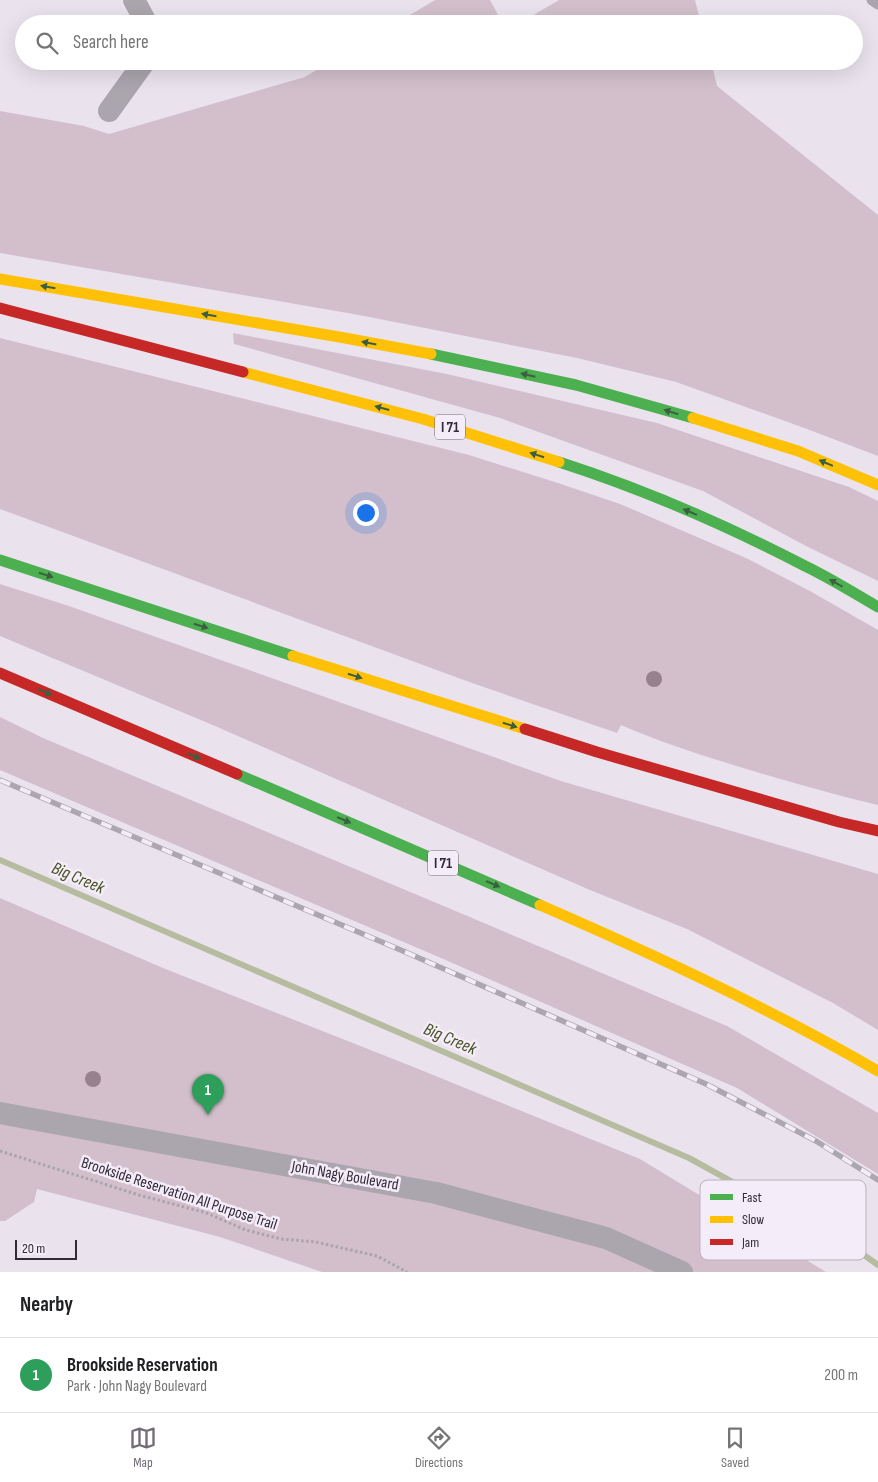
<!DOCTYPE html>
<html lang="en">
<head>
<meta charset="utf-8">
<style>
  body { margin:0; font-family:"Sofia Sans Condensed",sans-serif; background:#f6f6f6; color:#202124 }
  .scale { position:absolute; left:15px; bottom:12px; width:62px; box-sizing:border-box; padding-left:5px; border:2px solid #312a37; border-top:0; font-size:14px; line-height:18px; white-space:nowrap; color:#312a37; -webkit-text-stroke:4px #f5ecf9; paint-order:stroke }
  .you { position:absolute; left:365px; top:512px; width:18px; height:18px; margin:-12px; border:4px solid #fff; border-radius:50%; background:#1a73e8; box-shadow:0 0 0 8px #1a73e833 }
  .badge { display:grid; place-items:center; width:32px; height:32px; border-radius:50%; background:#726b77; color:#fff; font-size:16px; font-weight:700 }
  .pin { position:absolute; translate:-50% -41px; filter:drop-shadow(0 1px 2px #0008) }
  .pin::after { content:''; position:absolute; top:26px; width:18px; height:15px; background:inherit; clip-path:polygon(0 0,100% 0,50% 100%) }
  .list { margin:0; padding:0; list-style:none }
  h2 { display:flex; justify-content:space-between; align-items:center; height:65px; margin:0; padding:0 20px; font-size:21px }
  h2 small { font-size:16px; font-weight:400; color:#757577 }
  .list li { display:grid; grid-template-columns:32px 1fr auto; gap:15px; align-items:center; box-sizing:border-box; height:75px; padding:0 20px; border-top:1px solid #e0e0e0 }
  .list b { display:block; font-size:19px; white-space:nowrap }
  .list p { margin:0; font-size:16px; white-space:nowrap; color:#757577 }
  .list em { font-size:16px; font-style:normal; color:#757577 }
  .icon { flex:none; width:28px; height:28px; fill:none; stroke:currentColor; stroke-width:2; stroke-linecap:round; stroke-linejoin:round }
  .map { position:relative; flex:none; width:878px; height:1272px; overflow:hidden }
  .search { position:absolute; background:#fff; box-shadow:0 5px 20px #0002; left:15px; right:15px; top:15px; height:55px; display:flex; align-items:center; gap:12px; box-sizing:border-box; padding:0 18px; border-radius:28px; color:#757577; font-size:19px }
  .sheet { height:140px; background:#fff }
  nav { display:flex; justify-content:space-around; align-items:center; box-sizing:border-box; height:70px; border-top:1px solid #e0e0e0; background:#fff; font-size:14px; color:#757577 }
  nav a { display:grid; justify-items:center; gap:2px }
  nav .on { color:#726b77 }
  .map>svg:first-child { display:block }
  .green { fill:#d2bfcb }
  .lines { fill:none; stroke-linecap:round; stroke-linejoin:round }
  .stream { stroke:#b7bca1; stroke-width:6 }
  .path { stroke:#aaa4ad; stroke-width:3; stroke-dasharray:2.5 2.5; stroke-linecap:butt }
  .lane { stroke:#aba5ae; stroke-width:11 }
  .street { stroke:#aba5ae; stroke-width:22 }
  .fast { stroke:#4caf50; stroke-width:11 }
  .slow { stroke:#ffc107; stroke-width:11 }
  .jam { stroke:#c62828; stroke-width:11 }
  .rail-casing { stroke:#aca7af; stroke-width:5.5 }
  .rail { stroke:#f5ecf9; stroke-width:4; stroke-dasharray:11; stroke-linecap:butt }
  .tree { fill:#97818e }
  .oneway { fill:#3c5f41 }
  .labels { text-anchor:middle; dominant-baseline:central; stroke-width:5; stroke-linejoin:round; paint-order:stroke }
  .shield { fill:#f5ecf9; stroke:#6c6471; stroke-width:1 }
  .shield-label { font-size:15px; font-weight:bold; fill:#312a37 }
  .street-label { font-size:16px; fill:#312a37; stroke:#f5ecf9 }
  .water-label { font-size:18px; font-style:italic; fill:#485424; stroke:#f5ecf9 }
  .key { fill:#f5ecf9; stroke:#bab2bf; stroke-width:1 }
  .key-label { font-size:14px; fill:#312a37 }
</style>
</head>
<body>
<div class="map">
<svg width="878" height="1272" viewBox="0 0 878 1272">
  <rect width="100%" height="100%" fill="#eae3ed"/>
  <g class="green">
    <path d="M435,0H490L503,24H395Z"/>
    <path d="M559,0H695L701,24H518Z"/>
    <path d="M331,61H711L717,86L878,215V456L807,429L676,382L577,358L359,315L0,253V111L84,126L109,134L305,77Z"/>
    <path d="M233,333L447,374L657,423L849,487L878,501V581L806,546L703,491L500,418L234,344Z"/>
    <path d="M0,338L469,455L558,483L620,504L746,558L810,591L878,630V805C842,797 806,786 770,776C720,761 669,746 621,725L617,733L472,683L0,509Z"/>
    <path d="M0,584L66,605L561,781L878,874V1030L833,1003L687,929L590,890L215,726L0,636Z"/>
    <path d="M0,717L43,738L465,915L727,1026L878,1113V1174L737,1088L441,958L0,770Z"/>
    <path d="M0,898L163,968L411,1066L640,1159L826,1272H322L220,1237L37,1189L34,1202L5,1221H0Z"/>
  </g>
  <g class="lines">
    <path class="stream" d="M0,860L689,1158L861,1253L878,1265"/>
    <path class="path" d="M0,1151L139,1195L207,1213L246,1230L281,1239L316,1242L377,1256L407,1272"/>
    <path class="lane" d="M872,0L878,4"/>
    <g class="street">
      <path d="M134,0L147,24"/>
      <path d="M109,111L145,61"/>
      <path d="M0,1113L436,1193L606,1238L682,1272"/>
    </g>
    <g class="fast">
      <path d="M431,354L576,385L693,418"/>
      <path d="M559,462C643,489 726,525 805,566C830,578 854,593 878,607"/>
      <path d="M0,560L293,656"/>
      <path d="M237,774L540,905"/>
    </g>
    <g class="slow">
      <path d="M0,279L345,338L431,354"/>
      <path d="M243,372L423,419L559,462"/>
      <path d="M693,418L798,451L878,485"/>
      <path d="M293,656L525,729"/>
      <path d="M540,905C655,955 769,1008 878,1071"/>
    </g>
    <g class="jam">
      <path d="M0,308L243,372"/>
      <path d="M0,673L237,774"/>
      <path d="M525,729L597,752L839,822L878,831"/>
    </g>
    <g class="rail-casing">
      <path id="rail" d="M0,780L403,951L706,1084L816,1141L878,1180"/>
    </g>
    <use href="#rail" class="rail"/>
  </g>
  <g class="tree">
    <circle cx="654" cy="679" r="8"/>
    <circle cx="93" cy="1079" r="8"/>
  </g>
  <defs><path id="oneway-solid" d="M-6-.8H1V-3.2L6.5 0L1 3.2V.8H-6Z" transform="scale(1.25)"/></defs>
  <g class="oneway">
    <use href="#oneway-solid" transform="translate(48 287) rotate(-170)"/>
    <use href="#oneway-solid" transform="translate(209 315) rotate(-170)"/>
    <use href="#oneway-solid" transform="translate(369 343) rotate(-169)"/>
    <use href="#oneway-solid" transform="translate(528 375) rotate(-167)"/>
    <use href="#oneway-solid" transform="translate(382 408) rotate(-165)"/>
    <use href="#oneway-solid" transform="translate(671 412) rotate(-163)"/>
    <use href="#oneway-solid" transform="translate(537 455) rotate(-162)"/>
    <use href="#oneway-solid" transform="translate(826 463) rotate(-157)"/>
    <use href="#oneway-solid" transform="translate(690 512) rotate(-157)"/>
    <use href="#oneway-solid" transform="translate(46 575) rotate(18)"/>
    <use href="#oneway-solid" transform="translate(836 583) rotate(-150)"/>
    <use href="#oneway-solid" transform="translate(201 626) rotate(18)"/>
    <use href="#oneway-solid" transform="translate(355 676) rotate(17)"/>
    <use href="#oneway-solid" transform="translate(45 692) rotate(23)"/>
    <use href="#oneway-solid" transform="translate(510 725) rotate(17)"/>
    <use href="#oneway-solid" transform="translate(194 756) rotate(23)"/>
    <use href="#oneway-solid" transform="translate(344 820) rotate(23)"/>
    <use href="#oneway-solid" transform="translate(493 884) rotate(23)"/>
  </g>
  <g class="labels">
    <g class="shield">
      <rect x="435" y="414.5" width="30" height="25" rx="4"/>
      <rect x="428" y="850.5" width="30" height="25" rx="4"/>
    </g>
    <g class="shield-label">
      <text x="450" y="427">I 71</text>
      <text x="443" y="863">I 71</text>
    </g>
    <g class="street-label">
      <text transform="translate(345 1176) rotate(10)">John Nagy Boulevard</text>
      <text transform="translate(179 1194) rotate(18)">Brookside Reservation All Purpose Trail</text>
    </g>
    <g class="water-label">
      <text transform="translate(78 878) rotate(23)">Big Creek</text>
      <text transform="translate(450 1039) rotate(23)">Big Creek</text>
    </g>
  </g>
  <rect x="700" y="1180" width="166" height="80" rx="8" class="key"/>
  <rect x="710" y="1194" width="23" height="6" fill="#4caf50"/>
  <rect x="710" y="1216" width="23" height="7" fill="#ffc107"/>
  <rect x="710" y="1239" width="23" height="6" fill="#c62828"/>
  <g class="key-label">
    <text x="742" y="1202">Fast</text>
    <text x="742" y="1224">Slow</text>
    <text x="742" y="1247">Jam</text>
  </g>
</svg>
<div class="scale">20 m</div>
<div class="you"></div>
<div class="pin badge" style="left:208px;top:1115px;background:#2e9e5b">1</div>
<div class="search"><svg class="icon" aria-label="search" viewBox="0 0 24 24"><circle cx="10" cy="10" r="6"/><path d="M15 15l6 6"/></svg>Search here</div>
</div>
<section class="sheet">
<h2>Nearby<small></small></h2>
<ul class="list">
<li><span class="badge" style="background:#2e9e5b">1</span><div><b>Brookside Reservation</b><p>Park · John Nagy Boulevard</p></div><em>200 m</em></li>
</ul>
</section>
<nav>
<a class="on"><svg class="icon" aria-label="map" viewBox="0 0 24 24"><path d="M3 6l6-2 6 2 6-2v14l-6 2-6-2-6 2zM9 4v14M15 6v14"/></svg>Map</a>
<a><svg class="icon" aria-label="directions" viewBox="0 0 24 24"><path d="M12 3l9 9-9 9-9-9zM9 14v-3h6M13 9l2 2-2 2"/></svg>Directions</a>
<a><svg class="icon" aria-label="saved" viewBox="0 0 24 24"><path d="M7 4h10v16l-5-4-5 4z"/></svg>Saved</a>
</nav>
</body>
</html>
